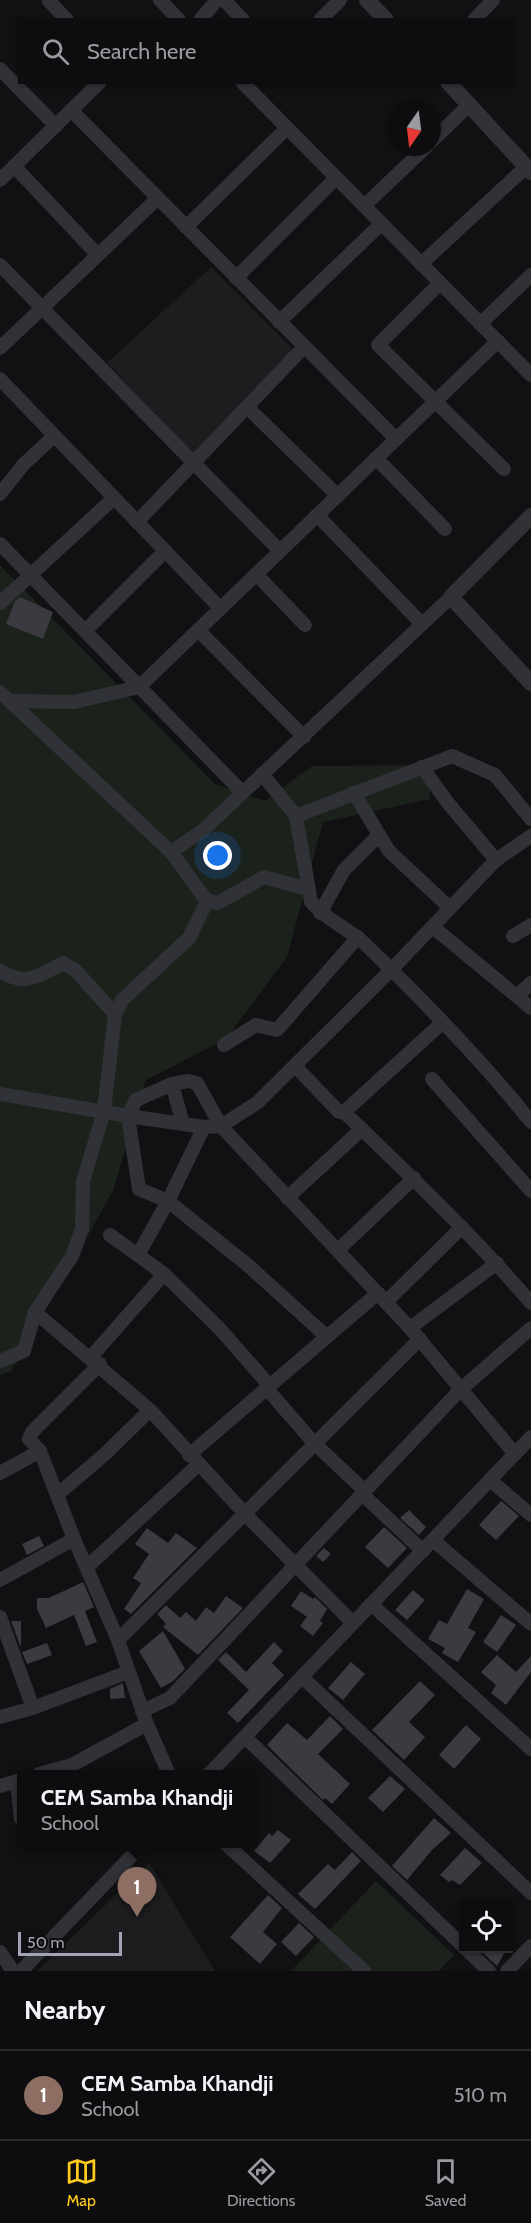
<!DOCTYPE html>
<html lang="en">
<head>
<meta charset="utf-8">
<style>
  body { margin:0; font-family:Cabin,sans-serif; background:#1b1a1c; color:#f1f3f6 }
  .controls { position:absolute; right:18px; bottom:18px; display:grid; overflow:hidden; border-radius:0px; box-shadow:0 2px 4px #0004 }
  .controls button { width:54px; height:54px; display:grid; place-items:center; padding:0; border:0; border-bottom:2px solid #2d2c2e; background:#0d0c0e; color:#f1f3f6; font:30px sans-serif }
  .compass { position:absolute; left:387px; top:102px; width:54px; height:54px; border-radius:50%; background:#0d0c0e; box-shadow:0 2px 4px #0004; rotate:194deg }
  .scale { position:absolute; left:18px; bottom:15px; width:104px; box-sizing:border-box; padding-left:6px; border:3px solid #a1a4b4; border-top:0; font-size:16px; line-height:21px; white-space:nowrap; color:#a1a4b4; -webkit-text-stroke:4px #0c0c0d; paint-order:stroke }
  .you { position:absolute; left:218px; top:856px; width:21px; height:21px; margin:-15px; border:4px solid #fff; border-radius:50%; background:#1a73e8; box-shadow:0 0 0 9px #1a73e833 }
  .badge { display:grid; place-items:center; width:39px; height:39px; border-radius:50%; background:#feca1d; color:#fff; font-size:20px; font-weight:700 }
  .pin { position:absolute; translate:-50% -50px; filter:drop-shadow(0 2px 3px #0008) }
  .pin::after { content:''; position:absolute; top:32px; width:21px; height:18px; background:inherit; clip-path:polygon(0 0,100% 0,50% 100%) }
  .popup { position:absolute; left:17px; top:1770px; width:240px; height:78px; box-sizing:border-box; display:grid; place-content:center; border-radius:0px; background:#0d0c0e; filter:drop-shadow(0 2px 4px #0005); font-size:20px; white-space:nowrap; color:#9a9b9e }
  .popup b { font-size:22px; color:#f1f3f6 }
  .popup::after { content:''; position:absolute; left:50%; top:100%; margin-left:-12px; border:12px solid transparent; border-top-color:#0d0c0e }
  .list { margin:0; padding:0; list-style:none }
  h2 { display:flex; justify-content:space-between; align-items:center; height:78px; margin:0; padding:0 24px; font-size:26px }
  h2 small { font-size:20px; font-weight:400; color:#9a9b9e }
  .list li { display:grid; grid-template-columns:39px 1fr auto; gap:18px; align-items:center; box-sizing:border-box; height:90px; padding:0 24px; border-top:2px solid #2d2c2e }
  .list b { display:block; font-size:22px; white-space:nowrap }
  .list p { margin:0; font-size:20px; white-space:nowrap; color:#9a9b9e }
  .list em { font-size:20px; font-style:normal; color:#9a9b9e }
  .icon { flex:none; width:33px; height:33px; fill:none; stroke:currentColor; stroke-width:2; stroke-linecap:round; stroke-linejoin:round }
  .map { position:relative; flex:none; width:531px; height:1971px; overflow:hidden }
  .search { position:absolute; background:#0d0c0e; box-shadow:0 2px 4px #0004; left:18px; right:18px; top:18px; height:66px; display:flex; align-items:center; gap:15px; box-sizing:border-box; padding:0 21px; border-radius:0px; color:#9a9b9e; font-size:22px }
  .sheet { height:168px; background:#0d0c0e }
  nav { display:flex; justify-content:space-around; align-items:center; box-sizing:border-box; height:84px; border-top:2px solid #2d2c2e; background:#0d0c0e; font-size:16px; color:#9a9b9e }
  nav a { display:grid; justify-items:center; gap:3px }
  nav .on { color:#feca1d }
  .map>svg:first-child { display:block }
  .built { fill:#1d1c1f }
  .green { fill:#1b221c }
  .building { fill:#3a3a40 }
  .lines { fill:none; stroke-linecap:round; stroke-linejoin:round }
  .minor { stroke:#313237; stroke-width:14 }
  .tertiary { stroke:#313237; stroke-width:16 }
</style>
</head>
<body>
<div class="map">
<svg width="531" height="1971" viewBox="0 0 531 1971">
  <rect width="100%" height="100%" fill="#111012"/>
  <g class="built">
    <path d="M211,267L294,350L194,453L107,363Z"/>
    <path d="M149,1863L215,1971H37Z"/>
  </g>
  <g class="green">
    <path d="M0,565L215,784L265,801L312,766L429,765L430,799L323,822L287,957L226,1039L146,1080L113,1191L11,1371L0,1375Z"/>
    <path d="M376,1881L454,1955L439,1971H291Z"/>
  </g>
  <g class="building">
    <path d="M20,597L53,612L43,639L6,624L15,601Z"/>
    <path d="M501,1501L519,1516L496,1540L479,1525Z"/>
    <path d="M409,1510L426,1527L419,1535L400,1518Z"/>
    <path d="M384,1527L407,1548L388,1568L365,1547Z"/>
    <path d="M147,1528L168,1543L176,1533L197,1548L131,1614L124,1609L141,1583L133,1578L149,1554L135,1544Z"/>
    <path d="M39,1536L44,1546L27,1555L22,1544Z"/>
    <path d="M324,1548L331,1554L323,1562L316,1556Z"/>
    <path d="M83,1582L94,1607L85,1611L97,1642L86,1646L74,1615L46,1628L37,1609V1598H49Z"/>
    <path d="M467,1589L484,1599L468,1628L476,1632L458,1662L442,1653L445,1648L428,1639L439,1620L447,1624Z"/>
    <path d="M413,1590L425,1600L407,1620L395,1610Z"/>
    <path d="M301,1591L313,1599L315,1597L327,1609L320,1621L323,1623L313,1636L300,1626L307,1617L291,1606Z"/>
    <path d="M226,1596L243,1608L198,1655L163,1627L166,1624L157,1614L166,1605L180,1618L186,1612L196,1621L206,1607L214,1613Z"/>
    <path d="M501,1615L516,1625L497,1652L483,1642Z"/>
    <path d="M11,1621H21V1648Z"/>
    <path d="M163,1631L185,1669L173,1681L161,1688L139,1651Z"/>
    <path d="M274,1642L283,1651L272,1663L284,1675L238,1723L227,1713L249,1690L218,1660L226,1652L246,1672Z"/>
    <path d="M47,1643L52,1655L27,1664L22,1652Z"/>
    <path d="M497,1655L516,1672L531,1656V1672L506,1705L491,1693L496,1685L481,1672Z"/>
    <path d="M351,1662L365,1674L343,1700L328,1688Z"/>
    <path d="M420,1681L435,1695L409,1722L425,1737L404,1760L372,1730Z"/>
    <path d="M123,1683L125,1698L110,1699V1689Z"/>
    <path d="M330,1716L343,1729L318,1754L350,1784L332,1804L325,1798L323,1800L267,1745L287,1723L307,1740Z"/>
    <path d="M466,1725L481,1739L454,1769L439,1755Z"/>
    <path d="M390,1776L405,1789L383,1812L368,1798Z"/>
    <path d="M434,1818L451,1833L432,1850L407,1880L392,1866Z"/>
    <path d="M278,1830L291,1840L270,1863L254,1851L269,1833L272,1836Z"/>
    <path d="M465,1848L482,1863L460,1885L452,1880L449,1882L440,1875Z"/>
    <path d="M352,1852L361,1861L315,1909L298,1894L328,1864L335,1870Z"/>
    <path d="M268,1895L282,1908L263,1932L277,1944L260,1964L230,1937Z"/>
    <path d="M299,1923L314,1937L296,1956L281,1942Z"/>
    <path d="M484,1948H507L497,1966L482,1952Z"/>
  </g>
  <g class="lines">
    <g class="minor">
      <path d="M160,0L179,20"/>
      <path d="M224,0L243,20"/>
      <path d="M49,1L67,20"/>
      <path d="M200,20L217,0"/>
      <path d="M320,20L340,0"/>
      <path d="M474,20L493,0"/>
      <path d="M0,69L56,126"/>
      <path d="M242,82L531,375"/>
      <path d="M71,110L396,439"/>
      <path d="M432,141L469,105"/>
      <path d="M14,166L97,254"/>
      <path d="M0,180L100,82"/>
      <path d="M364,206L426,147"/>
      <path d="M186,227L287,128"/>
      <path d="M421,264L526,167"/>
      <path d="M0,265L280,551"/>
      <path d="M236,278L336,178"/>
      <path d="M440,283L378,345L504,469"/>
      <path d="M279,322L381,224"/>
      <path d="M480,324L531,275"/>
      <path d="M0,348L158,198"/>
      <path d="M0,379L220,608"/>
      <path d="M247,407L338,496"/>
      <path d="M376,458L445,529"/>
      <path d="M0,494L23,465L54,436"/>
      <path d="M317,515L422,624"/>
      <path d="M137,522L304,347"/>
      <path d="M0,544L242,792"/>
      <path d="M256,574L305,625"/>
      <path d="M0,603L114,498"/>
      <path d="M198,630L304,737"/>
      <path d="M85,631L165,551"/>
      <path d="M0,692L171,852L207,901L218,903L264,877L308,889"/>
      <path d="M12,701L74,702L139,687L498,341"/>
      <path d="M422,767L448,803L496,860"/>
      <path d="M262,774L296,816L311,902C326,920 348,928 365,944C423,1000 481,1059 531,1122"/>
      <path d="M354,793L389,851L450,908"/>
      <path d="M296,816L452,756L495,775L531,819"/>
      <path d="M171,852L202,831L451,597"/>
      <path d="M320,913L344,870L379,835"/>
      <path d="M433,927L531,1008"/>
      <path d="M513,936L531,925"/>
      <path d="M0,971C25,987 39,976 63,963L75,970L115,1014"/>
      <path d="M517,996L531,983"/>
      <path d="M224,1045L256,1025L277,1030L358,937"/>
      <path d="M295,1066L339,1112H344C408,1174 473,1235 531,1303"/>
      <path d="M432,1079L531,1191"/>
      <path d="M172,1084L183,1124"/>
      <path d="M0,1094L128,1116L204,1127L221,1126L258,1102L391,970L496,860L531,836"/>
      <path d="M344,1112L442,1023"/>
      <path d="M287,1198L362,1129"/>
      <path d="M110,1235L164,1274L219,1328L270,1386"/>
      <path d="M338,1250L414,1178"/>
      <path d="M138,1255L168,1201L204,1127"/>
      <path d="M386,1302L462,1227"/>
      <path d="M35,1312L150,1410L246,1515L353,1623"/>
      <path d="M410,1328L497,1263"/>
      <path d="M326,1336L250,1267L168,1201L139,1189L128,1116L136,1100L172,1084L188,1081L197,1083L221,1126L410,1328L515,1454"/>
      <path d="M91,1357L164,1274"/>
      <path d="M0,1361L24,1351L35,1312L72,1256L82,1229L83,1181L104,1111L115,1014L122,1000L189,938L207,901"/>
      <path d="M100,1364L32,1432L29,1439L40,1451L74,1539L118,1640L147,1724L169,1774"/>
      <path d="M267,1389L314,1443L365,1491"/>
      <path d="M189,1455L378,1293"/>
      <path d="M0,1473L40,1451"/>
      <path d="M490,1480L531,1515"/>
      <path d="M362,1494L423,1551"/>
      <path d="M57,1495L105,1454L150,1410"/>
      <path d="M433,1540L531,1624"/>
      <path d="M87,1567L198,1465"/>
      <path d="M0,1580L74,1539"/>
      <path d="M371,1604L531,1749"/>
      <path d="M0,1617L33,1708"/>
      <path d="M118,1640L420,1339"/>
      <path d="M302,1677L531,1893"/>
      <path d="M142,1711L170,1698L460,1390L531,1328"/>
      <path d="M0,1717L33,1708L128,1672"/>
      <path d="M245,1737L464,1947"/>
      <path d="M39,1774L72,1765L147,1724"/>
      <path d="M209,1774L531,1437"/>
      <path d="M17,1781L21,1819"/>
      <path d="M0,1786L21,1780"/>
      <path d="M226,1844L364,1971"/>
      <path d="M465,1948L489,1971"/>
      <path d="M0,1952L13,1971"/>
      <path d="M21,1971L143,1844"/>
      <path d="M507,1971L531,1946"/>
    </g>
    <g class="tertiary">
      <path d="M367,0L386,20"/>
      <path d="M448,82L531,172"/>
      <path d="M531,516L451,597L531,683"/>
    </g>
  </g>
</svg>
<div class="controls">
<button><svg class="icon" aria-label="locate" viewBox="0 0 24 24"><circle cx="12" cy="12" r="6"/><path d="M12 2v4M12 18v4M2 12h4M18 12h4"/></svg></button>
</div>
<svg class="compass" viewBox="-18 -18 36 36"><path d="M0-13l5 13h-10z" fill="#e53935"/><path d="M0 13l5-13h-10z" fill="#9a9b9e"/></svg>
<div class="scale">50 m</div>
<div class="you"></div>
<div class="pin badge" style="left:137px;top:1917px;background:#8d6e63">1</div>
<div class="popup"><b>CEM Samba Khandji</b>School</div>
<div class="search"><svg class="icon" aria-label="search" viewBox="0 0 24 24"><circle cx="10" cy="10" r="6"/><path d="M15 15l6 6"/></svg>Search here</div>
</div>
<section class="sheet">
<h2>Nearby<small></small></h2>
<ul class="list">
<li><span class="badge" style="background:#8d6e63">1</span><div><b>CEM Samba Khandji</b><p>School</p></div><em>510 m</em></li>
</ul>
</section>
<nav>
<a class="on"><svg class="icon" aria-label="map" viewBox="0 0 24 24"><path d="M3 6l6-2 6 2 6-2v14l-6 2-6-2-6 2zM9 4v14M15 6v14"/></svg>Map</a>
<a><svg class="icon" aria-label="directions" viewBox="0 0 24 24"><path d="M12 3l9 9-9 9-9-9zM9 14v-3h6M13 9l2 2-2 2"/></svg>Directions</a>
<a><svg class="icon" aria-label="saved" viewBox="0 0 24 24"><path d="M7 4h10v16l-5-4-5 4z"/></svg>Saved</a>
</nav>
</body>
</html>
